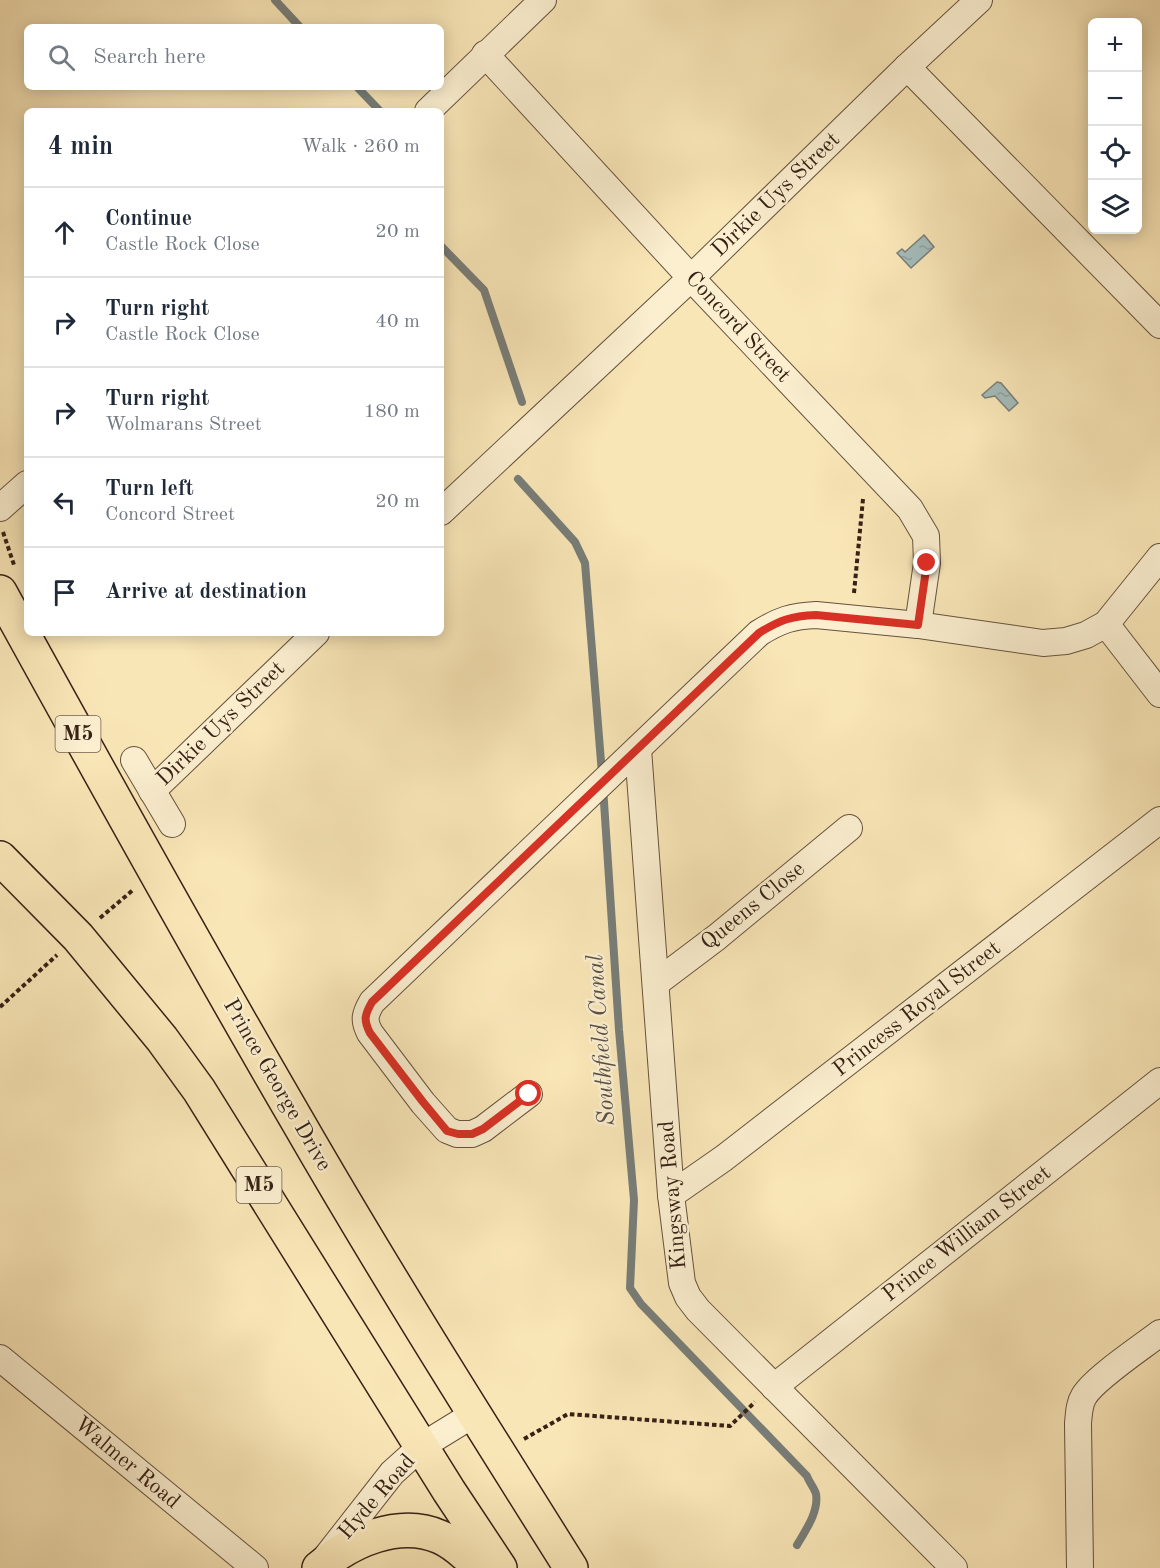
<!DOCTYPE html>
<html lang="en">
<head>
<meta charset="utf-8">
<style>
  body { margin:0; font-family:"Old Standard TT",serif; background:#f2f2f3; color:#1f2937 }
  .controls { position:absolute; right:18px; top:18px; display:grid; overflow:hidden; border-radius:9px; box-shadow:0 3px 15px #0003 }
  .controls button { width:54px; height:54px; display:grid; place-items:center; padding:0; border:0; border-bottom:2px solid #e0e1e3; background:#fff; color:#1f2937; font:30px sans-serif }
  .stop { position:absolute; width:18px; height:18px; margin:-14px; border:4px solid #d93025; border-radius:50%; background:#fff }
  .stop.end { background:#d93025; border-color:#fff; box-shadow:0 2px 6px #0008 }
  .list { margin:0; padding:0; list-style:none }
  h2 { display:flex; justify-content:space-between; align-items:center; height:78px; margin:0; padding:0 24px; font-size:26px }
  h2 small { font-size:20px; font-weight:400; color:#747a83 }
  .list li { display:grid; grid-template-columns:39px 1fr auto; gap:18px; align-items:center; box-sizing:border-box; height:90px; padding:0 24px; border-top:2px solid #e0e1e3 }
  .list b { display:block; font-size:22px; white-space:nowrap }
  .list p { margin:0; font-size:20px; white-space:nowrap; color:#747a83 }
  .list em { font-size:20px; font-style:normal; color:#747a83 }
  .icon { flex:none; width:33px; height:33px; fill:none; stroke:currentColor; stroke-width:2; stroke-linecap:round; stroke-linejoin:round }
  .map { position:relative; flex:none; width:1160px; height:1568px; overflow:hidden }
  .search { position:absolute; background:#fff; box-shadow:0 3px 15px #0003; left:24px; top:24px; width:420px; height:66px; display:flex; align-items:center; gap:15px; box-sizing:border-box; padding:0 21px; border-radius:9px; color:#747a83; font-size:22px }
  .panel { position:absolute; background:#fff; box-shadow:0 3px 15px #0003; left:24px; top:108px; width:420px; height:528px; border-radius:9px }
  .map>svg:first-child { display:block }
  .water { fill:url(#water-ripples); stroke:#787e79; stroke-width:1.5 }
  .lines { fill:none; stroke-linecap:round; stroke-linejoin:round }
  .stream { stroke:#787e79; stroke-width:8 }
  .minor-casing { stroke:#67523e; stroke-width:28 }
  .major-casing { stroke:#362115; stroke-width:36 }
  .path { stroke:#362115; stroke-width:4; stroke-dasharray:4.5 3; stroke-linecap:butt }
  .minor { stroke:#fbefd0; stroke-width:26 }
  .major { stroke:#f9e6b7; stroke-width:33 }
  .route { stroke:#d93025; stroke-width:8 }
  .labels { text-anchor:middle; dominant-baseline:central; stroke-width:5; stroke-linejoin:round; paint-order:stroke }
  .shield { fill:#fbefd0; stroke:#715f4d; stroke-width:1.5 }
  .shield-label { font-size:21px; font-weight:bold; fill:#362115 }
  .street-label { font-size:22px; fill:#362115; stroke:#fbefd0 }
  .water-label { font-size:24px; font-style:italic; fill:#575047; stroke:#fbefd0 }
</style>
</head>
<body>
<div class="map">
<svg width="1160" height="1568" viewBox="0 0 1160 1568">
  <defs>
    <pattern id="water-ripples" width="26" height="14" patternUnits="userSpaceOnUse" patternTransform="scale(1.5)"><rect width="26" height="14" fill="#a4bcbb"/><path d="M2 4q2-2 4 0t4 0M15 11q2-2 4 0t4 0" fill="none" stroke="#8ea1a0"/></pattern>
  </defs>
  <rect width="100%" height="100%" fill="#f9e6b7"/>
  <filter id="stains"><feTurbulence type="fractalNoise" baseFrequency=".00333" numOctaves="4"/><feColorMatrix values="0 0 0 0 .2 0 0 0 0 .09 0 0 0 0 .02 0 0 0 .5 -.17"/></filter>
  <radialGradient id="worn" r=".72"><stop offset=".6" stop-color="#630" stop-opacity="0"/><stop offset="1" stop-color="#630" stop-opacity=".3"/></radialGradient>
  <g class="water">
    <path d="M924,235L934,247L911,268L897,253L902,249L905,252Z"/>
    <path d="M997,382L1001,383L1018,403L1009,411L995,396L985,398L982,395Z"/>
  </g>
  <g class="lines">
    <g class="stream">
      <path d="M275,0L300,27"/>
      <path d="M357,87L380,111"/>
      <path d="M441,246L484,290L522,402"/>
      <path d="M518,479L575,542L585,563L602,774"/>
      <path d="M603,787L619,1030L634,1200L630,1288L641,1304L807,1476C809,1482 815,1489 816,1494C819,1512 805,1531 797,1545"/>
    </g>
    <g class="minor-casing">
      <g id="minor">
        <path d="M485,54L691,278L910,509L926,536L927,563L918,625"/>
        <path d="M907,67L1160,325"/>
        <path d="M428,111L543,0"/>
        <path d="M0,508L27,484"/>
        <path d="M441,512L691,278L907,67L979,0"/>
        <path d="M1106,624L1160,694"/>
        <path d="M638,749L671,1195L682,1283L688,1297L698,1310L954,1568"/>
        <path d="M134,760L172,824"/>
        <path d="M152,791L316,633"/>
        <path d="M656,983L717,937L849,828"/>
        <path d="M529,1094L483,1129L472,1134H457L447,1130L423,1103L370,1033C363,1020 365,1014 372,1002L759,633C780,620 792,616 816,615L918,625L1043,643L1066,641L1086,635L1106,624L1160,557"/>
        <path d="M671,1195L724,1158L1160,820"/>
        <path d="M0,1358L255,1568"/>
        <path d="M774,1387L1160,1081"/>
        <path d="M327,1556L392,1473L422,1446L474,1414"/>
        <path d="M1080,1568L1078,1423C1079,1414 1079,1404 1084,1396C1095,1378 1142,1347 1160,1333"/>
      </g>
    </g>
    <g class="major-casing">
      <g id="major">
        <path d="M0,592C98,770 196,947 298,1122C385,1273 478,1420 571,1568"/>
        <path d="M0,858L78,937L162,1039L199,1090L449,1491L500,1568"/>
        <path d="M319,1568C350,1541 399,1519 440,1537C454,1543 469,1557 480,1568"/>
      </g>
    </g>
    <g class="path">
      <path d="M3,532L14,565"/>
      <path d="M854,593L863,499"/>
      <path d="M100,918L133,890"/>
      <path d="M0,1007L57,955"/>
      <path d="M524,1439L568,1414L730,1426L755,1402"/>
    </g>
    <use href="#minor" class="minor"/>
    <use href="#major" class="major"/>
  </g>
  <g class="lines">
    <path class="route" d="M529,1094L483,1129L472,1134H458L447,1131L423,1102L370,1033C363,1020 365,1014 372,1002L759,633C780,620 791,616 816,615L918,625L927,563"/>
  </g>
  <g class="labels">
    <g class="shield">
      <rect x="55.5" y="716" width="45" height="36" rx="4.5"/>
      <rect x="236.5" y="1167" width="45" height="36" rx="4.5"/>
    </g>
    <g class="shield-label">
      <text x="78" y="734">M5</text>
      <text x="259" y="1185">M5</text>
    </g>
    <g class="street-label">
      <text transform="translate(776 195) rotate(-44)">Dirkie Uys Street</text>
      <text transform="translate(738 327) rotate(47)">Concord Street</text>
      <text transform="translate(221 724) rotate(-44)">Dirkie Uys Street</text>
      <text transform="translate(753 906) rotate(-39)">Queens Close</text>
      <text transform="translate(917 1009) rotate(-38)">Princess Royal Street</text>
      <text transform="translate(277 1085) rotate(60)">Prince George Drive</text>
      <text transform="translate(673 1195) rotate(-95)">Kingsway Road</text>
      <text transform="translate(967 1234) rotate(-38)">Prince William Street</text>
      <text transform="translate(127 1463) rotate(40)">Walmer Road</text>
      <text transform="translate(377 1497) rotate(-49)">Hyde Road</text>
    </g>
    <g class="water-label">
      <text transform="translate(602 1040) rotate(-94)">Southfield Canal</text>
    </g>
  </g>
  <rect width="100%" height="100%" filter="url(#stains)"/>
  <rect width="100%" height="100%" fill="url(#worn)"/>
</svg>
<div class="controls">
<button>+</button>
<button>−</button>
<button><svg class="icon" aria-label="locate" viewBox="0 0 24 24"><circle cx="12" cy="12" r="6"/><path d="M12 2v4M12 18v4M2 12h4M18 12h4"/></svg></button>
<button><svg class="icon" aria-label="layers" viewBox="0 0 24 24"><path d="M12 4l9 5-9 5-9-5zM3 14l9 5 9-5"/></svg></button>
</div>
<div class="stop" style="left:529px;top:1094px"></div>
<div class="stop end" style="left:927px;top:563px"></div>
<div class="search"><svg class="icon" aria-label="search" viewBox="0 0 24 24"><circle cx="10" cy="10" r="6"/><path d="M15 15l6 6"/></svg>Search here</div>
<section class="panel">
<h2>4 min<small>Walk · 260 m</small></h2>
<ul class="list">
<li><svg class="icon" aria-label="ahead" viewBox="0 0 24 24"><path d="M12 20V5M6 11l6-6 6 6"/></svg><div><b>Continue</b><p>Castle Rock Close</p></div><em>20 m</em></li>
<li><svg class="icon" aria-label="right" viewBox="0 0 24 24"><path d="M7 20v-9h11M14 6l5 5-5 5"/></svg><div><b>Turn right</b><p>Castle Rock Close</p></div><em>40 m</em></li>
<li><svg class="icon" aria-label="right" viewBox="0 0 24 24"><path d="M7 20v-9h11M14 6l5 5-5 5"/></svg><div><b>Turn right</b><p>Wolmarans Street</p></div><em>180 m</em></li>
<li><svg class="icon" aria-label="left" viewBox="0 0 24 24"><path d="M17 20v-9H6M10 6l-5 5 5 5"/></svg><div><b>Turn left</b><p>Concord Street</p></div><em>20 m</em></li>
<li><svg class="icon" aria-label="arrive" viewBox="0 0 24 24"><path d="M6 21V4h12l-3 4 3 4H6"/></svg><div><b>Arrive at destination</b></div></li>
</ul>
</section>
</div>
</body>
</html>
